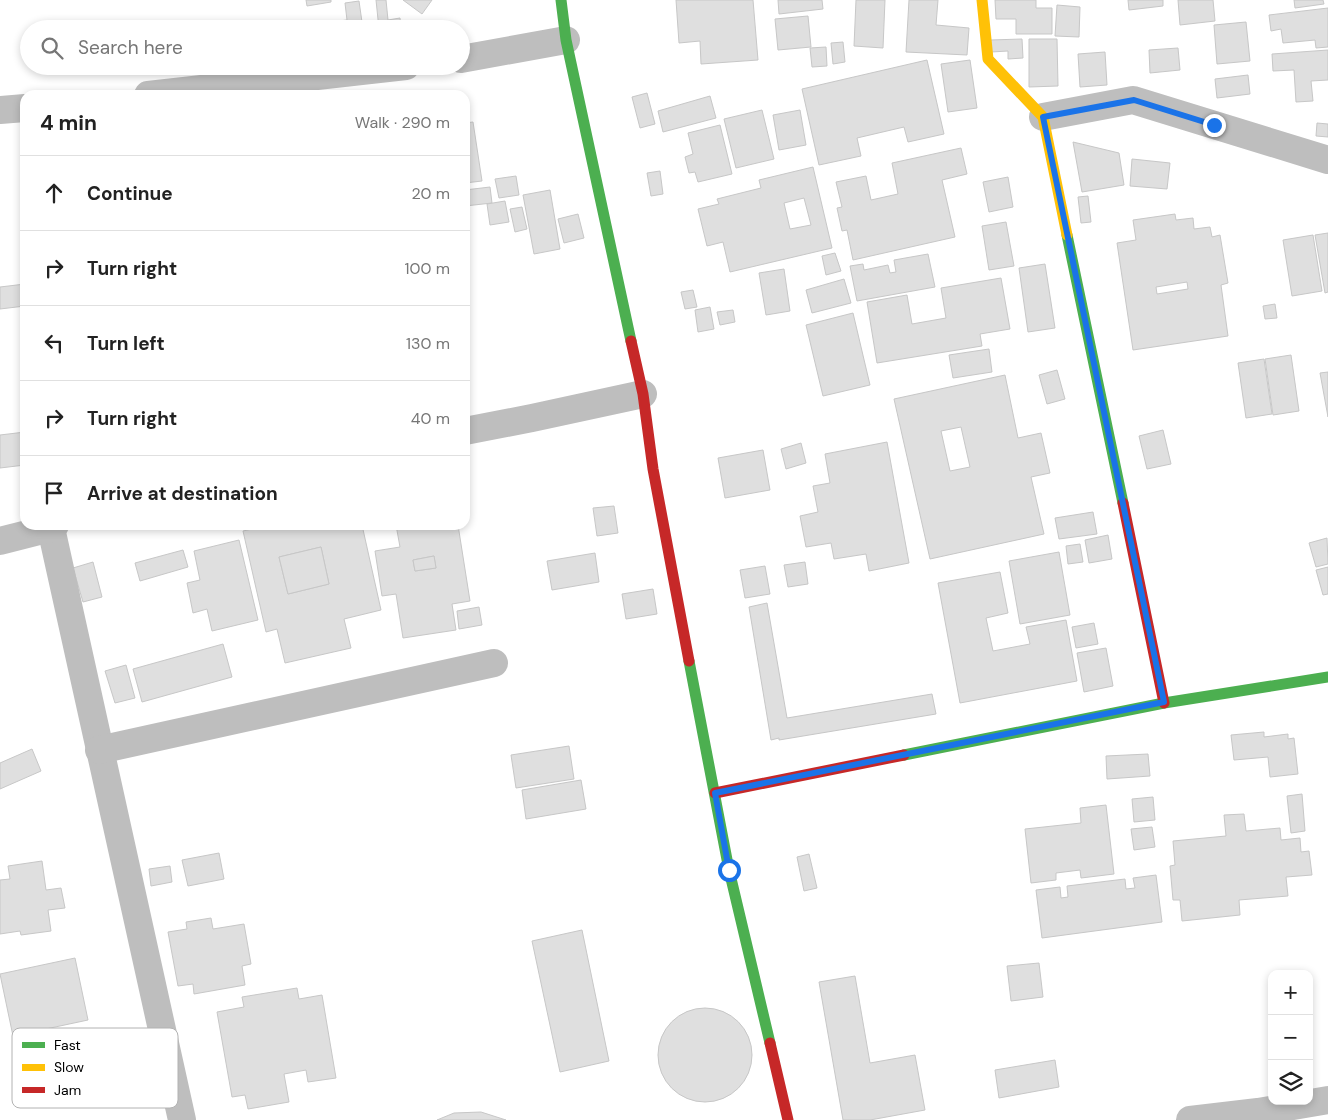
<!DOCTYPE html>
<html lang="en">
<head>
<meta charset="utf-8">
<style>
  body { margin:0; font-family:"DM Sans",sans-serif; background:#f2f2f2; color:#222 }
  .controls { position:absolute; right:15px; bottom:15px; display:grid; overflow:hidden; border-radius:10px; box-shadow:0 2px 8px #0003 }
  .controls button { width:45px; height:45px; display:grid; place-items:center; padding:0; border:0; border-bottom:1px solid #e0e0e0; background:#fff; color:#222; font:25px sans-serif }
  .stop { position:absolute; width:15px; height:15px; margin:-11px; border:4px solid #1a73e8; border-radius:50%; background:#fff }
  .stop.end { background:#1a73e8; border-color:#fff; box-shadow:0 1px 5px #0008 }
  .list { margin:0; padding:0; list-style:none }
  h2 { display:flex; justify-content:space-between; align-items:center; height:65px; margin:0; padding:0 20px; font-size:21px }
  h2 small { font-size:16px; font-weight:400; color:#767676 }
  .list li { display:grid; grid-template-columns:32px 1fr auto; gap:15px; align-items:center; box-sizing:border-box; height:75px; padding:0 20px; border-top:1px solid #e0e0e0 }
  .list b { display:block; font-size:19px; white-space:nowrap }
  .list em { font-size:16px; font-style:normal; color:#767676 }
  .icon { flex:none; width:28px; height:28px; fill:none; stroke:currentColor; stroke-width:2; stroke-linecap:round; stroke-linejoin:round }
  .map { position:relative; flex:none; width:1328px; height:1120px; overflow:hidden }
  .search { position:absolute; background:#fff; box-shadow:0 2px 8px #0003; left:20px; top:20px; width:450px; height:55px; display:flex; align-items:center; gap:12px; box-sizing:border-box; padding:0 18px; border-radius:28px; color:#767676; font-size:19px }
  .panel { position:absolute; background:#fff; box-shadow:0 2px 8px #0003; left:20px; top:90px; width:450px; height:440px; border-radius:15px }
  .map>svg:first-child { display:block }
  .building { fill:#dfdfdf; stroke:#c7c7c7; fill-rule:evenodd }
  .lines { fill:none; stroke-linecap:round; stroke-linejoin:round }
  .street { stroke:#bebebe; stroke-width:28 }
  .fast { stroke:#4caf50; stroke-width:11 }
  .slow { stroke:#ffc107; stroke-width:11 }
  .jam { stroke:#c62828; stroke-width:11 }
  .route { stroke:#1a73e8; stroke-width:6 }
  .key { fill:#fff; stroke:#b2b2b2; stroke-width:1 }
  .key-label { font-size:14px; fill:#000 }
</style>
</head>
<body>
<div class="map">
<svg width="1328" height="1120" viewBox="0 0 1328 1120">
  <rect width="100%" height="100%" fill="#fff"/>
  <g class="building">
    <path d="M306,0H331V2L307,6Z"/>
    <path d="M376,0H386L388,20L400,18L401,29H379Z"/>
    <path d="M403,0H432L422,14Z"/>
    <path d="M676,0H753L758,60L701,64L700,41L679,43Z"/>
    <path d="M778,0H822L823,9L779,14Z"/>
    <path d="M856,0H885L883,48L854,46Z"/>
    <path d="M909,0H938L936,25L969,28L967,55L906,52Z"/>
    <path d="M995,0H1036V8H1052V34H1016V19H996Z"/>
    <path d="M1128,0H1163V6L1129,10Z"/>
    <path d="M1178,0H1213L1215,21L1180,25Z"/>
    <path d="M1294,0H1323L1324,4L1295,8Z"/>
    <path d="M359,1L363,29H332L331,22L347,20L345,3Z"/>
    <path d="M1057,5L1080,7L1079,37L1055,36Z"/>
    <path d="M1328,8V47L1316,48L1315,40L1283,43L1281,29L1271,31L1269,15Z"/>
    <path d="M808,16L811,47L778,50L775,19Z"/>
    <path d="M1246,22L1250,61L1217,64L1214,25Z"/>
    <path d="M1022,39L1023,58L1008,59V51L991,52L990,40Z"/>
    <path d="M1029,39H1057L1058,86L1029,87Z"/>
    <path d="M843,42L845,62L833,64L831,43Z"/>
    <path d="M826,47L827,66L812,67L810,48Z"/>
    <path d="M1178,48L1180,70L1150,73L1149,50Z"/>
    <path d="M1328,50V80L1311,81L1313,101L1296,102L1294,70L1273,71L1272,54Z"/>
    <path d="M1105,52L1107,85L1080,87L1078,54Z"/>
    <path d="M927,60L944,134L908,142L904,127L857,138L861,156L819,165L802,89Z"/>
    <path d="M970,60L977,108L948,112L941,64Z"/>
    <path d="M1248,75L1250,94L1217,98L1215,79Z"/>
    <path d="M647,93L655,124L640,128L632,97Z"/>
    <path d="M710,96L716,118L663,132L658,111Z"/>
    <path d="M762,110L774,159L736,168L724,119Z"/>
    <path d="M800,110L806,145L779,150L773,115Z"/>
    <path d="M473,122L482,181L465,183V123Z"/>
    <path d="M1317,123L1328,124V137L1316,136Z"/>
    <path d="M720,125L732,174L698,182L695,172L689,173L685,157L693,154L688,133Z"/>
    <path d="M1073,142L1119,153L1124,185L1082,192Z"/>
    <path d="M961,148L967,174L942,180L955,237L853,260L847,230L842,231L837,208L842,207L836,182L866,176L871,200L898,194L892,163Z"/>
    <path d="M1132,159L1170,163L1167,189L1130,186Z"/>
    <path d="M813,167L832,248L730,272L723,242L707,246L698,209L719,204L717,199L761,188L759,180ZM804,198L811,225L790,229L784,203Z"/>
    <path d="M660,171L663,194L651,196L647,173Z"/>
    <path d="M516,176L519,195L499,198L495,179Z"/>
    <path d="M1008,177L1013,207L989,212L983,182Z"/>
    <path d="M490,187L492,203L465,206V190Z"/>
    <path d="M550,190L560,249L534,254L523,195Z"/>
    <path d="M1088,196L1091,222L1081,223L1078,197Z"/>
    <path d="M505,201L509,222L490,225L487,204Z"/>
    <path d="M522,207L527,229L515,232L510,209Z"/>
    <path d="M578,214L584,238L564,243L558,219Z"/>
    <path d="M1175,214L1176,220L1193,218L1194,229L1210,227L1212,237L1220,235L1228,283L1221,285L1228,336L1133,350L1117,243L1136,240L1133,220ZM1187,282L1188,289L1157,294L1156,287Z"/>
    <path d="M1006,222L1014,266L989,270L982,226Z"/>
    <path d="M1328,233V292L1325,293L1315,235Z"/>
    <path d="M1313,235L1322,291L1292,296L1283,240Z"/>
    <path d="M835,253L841,271L826,275L822,256Z"/>
    <path d="M928,254L935,287L857,301L850,266L863,264L864,270L888,265L890,273L896,272L894,260Z"/>
    <path d="M1045,264L1055,328L1028,332L1019,268Z"/>
    <path d="M784,269L790,311L766,315L759,273Z"/>
    <path d="M1001,278L1010,329L980,334L982,346L877,363L867,302L907,295L912,324L946,318L941,288Z"/>
    <path d="M844,279L851,303L812,313L806,290Z"/>
    <path d="M25,284V306L0,309V287Z"/>
    <path d="M693,290L697,307L685,309L681,292Z"/>
    <path d="M1275,304L1277,318L1265,319L1263,306Z"/>
    <path d="M710,307L714,329L698,332L695,310Z"/>
    <path d="M733,310L735,322L720,325L717,312Z"/>
    <path d="M853,313L870,385L823,396L806,325Z"/>
    <path d="M989,349L992,372L953,378L949,355Z"/>
    <path d="M1291,355L1299,411L1273,415L1265,359Z"/>
    <path d="M1264,359L1272,414L1246,418L1238,363Z"/>
    <path d="M1057,370L1065,399L1047,404L1039,375Z"/>
    <path d="M1328,372V417L1320,373Z"/>
    <path d="M1005,375L1018,438L1041,433L1050,473L1031,477L1044,534L930,559L894,399ZM961,427L970,467L950,471L941,431Z"/>
    <path d="M1163,430L1171,464L1147,469L1139,436Z"/>
    <path d="M25,432V465L0,468V435Z"/>
    <path d="M887,442L909,563L869,571L866,554L834,559L831,543L806,547L800,516L818,512L813,486L830,483L825,454Z"/>
    <path d="M801,443L806,463L786,469L781,449Z"/>
    <path d="M763,450L770,490L725,498L718,458Z"/>
    <path d="M614,506L618,533L597,536L593,508Z"/>
    <path d="M1093,512L1097,534L1059,539L1055,518Z"/>
    <path d="M270,525H362L381,610L344,619L351,648L285,663L277,629L266,632L243,531ZM321,547L329,584L288,594L279,557Z"/>
    <path d="M396,525H458L470,601L452,604L456,630L403,638L396,594L382,596L375,551L400,547ZM434,556L436,568L415,571L413,560Z"/>
    <path d="M1108,535L1112,559L1089,563L1085,540Z"/>
    <path d="M1327,538L1328,564L1316,567L1309,543Z"/>
    <path d="M239,540L258,620L212,631L207,609L193,613L187,583L200,580L194,551Z"/>
    <path d="M1080,544L1083,562L1068,564L1066,546Z"/>
    <path d="M321,547L329,584L288,594L279,557Z"/>
    <path d="M183,550L188,567L140,581L135,563Z"/>
    <path d="M1059,552L1070,615L1020,624L1009,561Z"/>
    <path d="M595,553L599,582L552,590L547,561Z"/>
    <path d="M434,556L436,568L415,571L413,560Z"/>
    <path d="M93,562L102,597L83,602L73,568Z"/>
    <path d="M805,562L808,584L788,587L784,565Z"/>
    <path d="M765,566L770,594L745,598L740,570Z"/>
    <path d="M1328,567V594L1323,595L1316,570Z"/>
    <path d="M1000,572L1008,613L986,618L993,651L1030,644L1026,627L1066,620L1077,681L960,703L938,583Z"/>
    <path d="M653,589L657,614L626,619L622,594Z"/>
    <path d="M767,603L787,718L932,694L936,714L779,740V738L771,740L749,607Z"/>
    <path d="M479,607L482,625L459,629L457,611Z"/>
    <path d="M1094,623L1098,644L1076,648L1072,627Z"/>
    <path d="M223,644L232,677L142,702L133,669Z"/>
    <path d="M1106,648L1113,686L1084,692L1077,653Z"/>
    <path d="M126,665L135,698L115,703L105,671Z"/>
    <path d="M1264,732V737L1288,734V739L1294,738L1298,774L1270,777L1268,757L1234,760L1231,735Z"/>
    <path d="M569,746L574,779L516,788L511,755Z"/>
    <path d="M32,749L41,771L0,789V763Z"/>
    <path d="M1148,754L1150,776L1107,779L1106,756Z"/>
    <path d="M581,780L586,809L526,819L522,790Z"/>
    <path d="M1302,794L1305,831L1291,833L1287,796Z"/>
    <path d="M1153,797L1155,820L1134,822L1132,799Z"/>
    <path d="M1106,805L1114,874L1081,878L1080,870L1056,873V880L1031,883L1025,829L1081,823L1080,808Z"/>
    <path d="M1244,814L1246,831L1280,828L1281,840L1300,838L1301,852L1309,851L1312,875L1286,877L1288,896L1239,900L1240,915L1182,921L1180,900H1173L1170,866L1175,865L1173,841L1226,836L1224,815Z"/>
    <path d="M1152,827L1155,847L1134,850L1131,829Z"/>
    <path d="M219,853L224,879L188,886L182,860Z"/>
    <path d="M809,854L817,888L804,891L797,857Z"/>
    <path d="M42,861L46,890L61,888L65,908L48,910L51,931L21,935L20,931L0,934V880L10,879L8,866Z"/>
    <path d="M170,866L172,882L151,886L149,869Z"/>
    <path d="M1156,875L1162,922L1042,938L1036,890L1060,887L1061,898L1068,897L1067,886L1125,879L1126,889L1135,888L1133,878Z"/>
    <path d="M211,918L213,929L244,924L251,964L242,966L245,985L194,994L193,984L178,986L168,932L187,929L186,922Z"/>
    <path d="M582,930L609,1061L560,1072L532,941Z"/>
    <path d="M75,958L88,1020L13,1036L0,974Z"/>
    <path d="M1039,963L1043,997L1011,1001L1007,966Z"/>
    <path d="M855,976L870,1063L915,1055L925,1110L870,1120H843L819,982Z"/>
    <path d="M297,988L299,999L322,995L336,1078L308,1082L306,1070L284,1074L289,1102L248,1109L245,1095L232,1097L217,1012L244,1007L242,997Z"/>
    <circle cx="705" cy="1055" r="47"/>
    <path d="M1055,1060L1059,1087L999,1098L995,1070Z"/>
    <path d="M481,1112L506,1120H437L454,1113Z"/>
  </g>
  <g class="lines">
    <g class="street">
      <path d="M461,59L566,40"/>
      <path d="M148,95L406,66"/>
      <path d="M0,110L25,108"/>
      <path d="M1043,117L1133,100L1328,160"/>
      <path d="M465,431L532,418L643,394"/>
      <path d="M51,528L182,1120"/>
      <path d="M0,541L51,528L55,525"/>
      <path d="M99,750L494,663"/>
      <path d="M1190,1120L1258,1112L1328,1100"/>
    </g>
    <g class="fast">
      <path d="M561,0L566,40L631,341"/>
      <path d="M1067,235L1123,503"/>
      <path d="M689,661L729,870L770,1043"/>
      <path d="M904,755L1164,703L1328,677"/>
    </g>
    <path class="slow" d="M982,0L988,59L1043,117L1067,235"/>
    <g class="jam">
      <path d="M631,341L643,394L653,469L689,661"/>
      <path d="M1123,503L1164,703"/>
      <path d="M715,793L904,755"/>
      <path d="M770,1043L788,1120"/>
    </g>
  </g>
  <g class="lines">
    <path class="route" d="M729,870L715,793L1164,702L1043,117L1134,100L1214,125"/>
  </g>
  <rect x="12" y="1028" width="166" height="80" rx="8" class="key"/>
  <rect x="22" y="1042" width="23" height="6" fill="#4caf50"/>
  <rect x="22" y="1064" width="23" height="7" fill="#ffc107"/>
  <rect x="22" y="1087" width="23" height="6" fill="#c62828"/>
  <g class="key-label">
    <text x="54" y="1050">Fast</text>
    <text x="54" y="1072">Slow</text>
    <text x="54" y="1095">Jam</text>
  </g>
</svg>
<div class="controls">
<button>+</button>
<button>−</button>
<button><svg class="icon" aria-label="layers" viewBox="0 0 24 24"><path d="M12 4l9 5-9 5-9-5zM3 14l9 5 9-5"/></svg></button>
</div>
<div class="stop" style="left:729px;top:870px"></div>
<div class="stop end" style="left:1214px;top:125px"></div>
<div class="search"><svg class="icon" aria-label="search" viewBox="0 0 24 24"><circle cx="10" cy="10" r="6"/><path d="M15 15l6 6"/></svg>Search here</div>
<section class="panel">
<h2>4 min<small>Walk · 290 m</small></h2>
<ul class="list">
<li><svg class="icon" aria-label="ahead" viewBox="0 0 24 24"><path d="M12 20V5M6 11l6-6 6 6"/></svg><div><b>Continue</b></div><em>20 m</em></li>
<li><svg class="icon" aria-label="right" viewBox="0 0 24 24"><path d="M7 20v-9h11M14 6l5 5-5 5"/></svg><div><b>Turn right</b></div><em>100 m</em></li>
<li><svg class="icon" aria-label="left" viewBox="0 0 24 24"><path d="M17 20v-9H6M10 6l-5 5 5 5"/></svg><div><b>Turn left</b></div><em>130 m</em></li>
<li><svg class="icon" aria-label="right" viewBox="0 0 24 24"><path d="M7 20v-9h11M14 6l5 5-5 5"/></svg><div><b>Turn right</b></div><em>40 m</em></li>
<li><svg class="icon" aria-label="arrive" viewBox="0 0 24 24"><path d="M6 21V4h12l-3 4 3 4H6"/></svg><div><b>Arrive at destination</b></div></li>
</ul>
</section>
</div>
</body>
</html>
